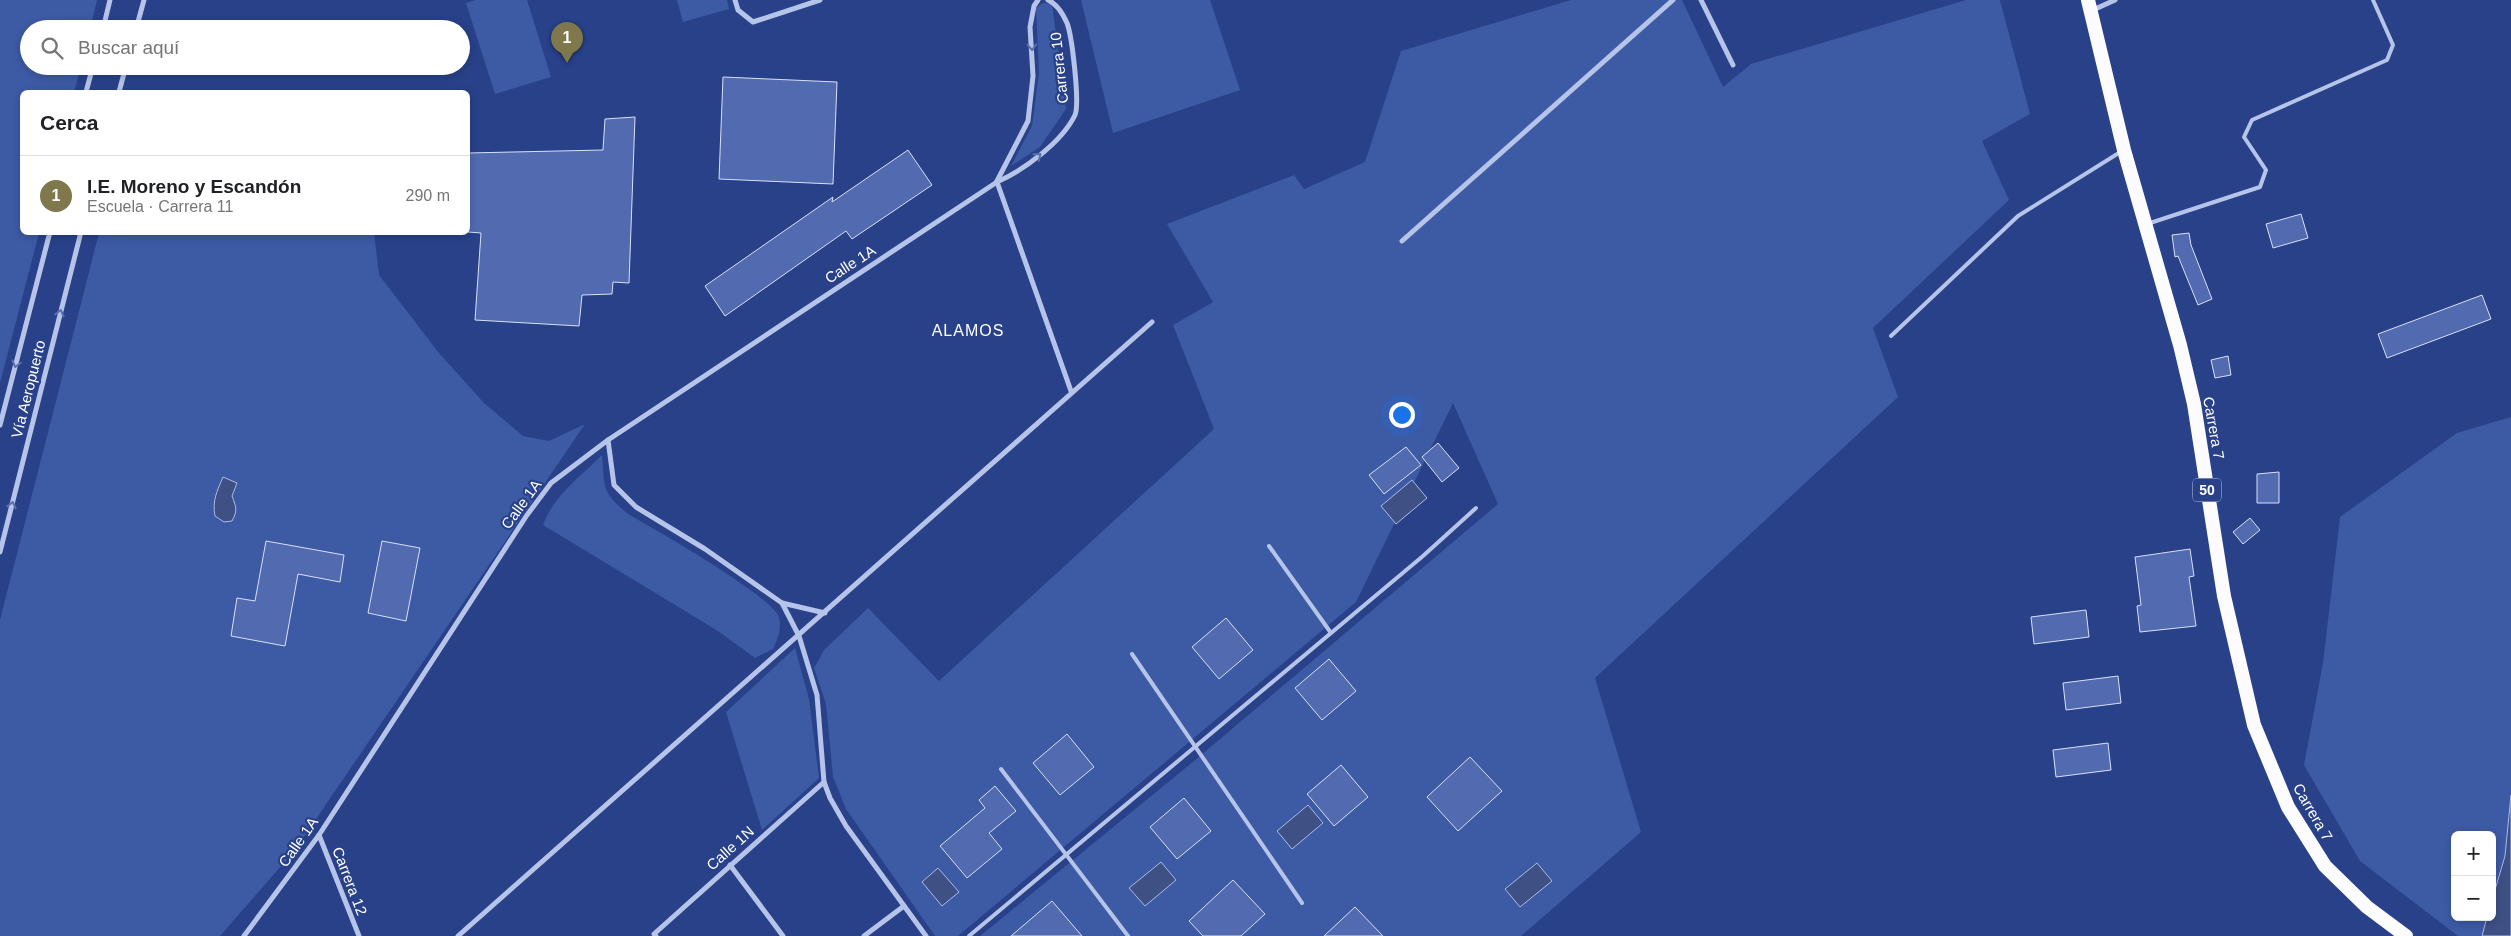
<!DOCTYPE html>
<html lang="es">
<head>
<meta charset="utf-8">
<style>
  body { margin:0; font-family:Arial,sans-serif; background:#f6f6f6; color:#202124 }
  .controls { position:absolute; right:15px; bottom:15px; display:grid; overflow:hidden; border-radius:8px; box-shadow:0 2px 8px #0003 }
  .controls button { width:45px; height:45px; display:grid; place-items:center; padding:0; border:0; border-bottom:1px solid #e0e0e0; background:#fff; color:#202124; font:25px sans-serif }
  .you { position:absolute; left:1401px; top:414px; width:18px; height:18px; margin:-12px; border:4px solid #fff; border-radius:50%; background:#1a73e8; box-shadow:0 0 0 8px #1a73e833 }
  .badge { display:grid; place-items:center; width:32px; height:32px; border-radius:50%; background:#7e784c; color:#fff; font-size:16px; font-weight:700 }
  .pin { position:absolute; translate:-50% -41px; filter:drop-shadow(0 1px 2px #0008) }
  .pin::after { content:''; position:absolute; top:26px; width:18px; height:15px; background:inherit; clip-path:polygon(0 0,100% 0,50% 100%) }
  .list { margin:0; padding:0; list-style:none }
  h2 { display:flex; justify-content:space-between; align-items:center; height:65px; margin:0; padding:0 20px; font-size:21px }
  h2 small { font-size:16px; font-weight:400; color:#757577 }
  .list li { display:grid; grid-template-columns:32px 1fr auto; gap:15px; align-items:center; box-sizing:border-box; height:80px; padding:0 20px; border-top:1px solid #e0e0e0 }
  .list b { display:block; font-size:19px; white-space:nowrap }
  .list p { margin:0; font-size:16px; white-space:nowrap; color:#757577 }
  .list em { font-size:16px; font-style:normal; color:#757577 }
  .icon { flex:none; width:28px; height:28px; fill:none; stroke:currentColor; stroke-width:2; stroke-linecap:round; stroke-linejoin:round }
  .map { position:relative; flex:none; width:2511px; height:936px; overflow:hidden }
  .search { position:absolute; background:#fff; box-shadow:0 2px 8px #0003; left:20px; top:20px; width:450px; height:55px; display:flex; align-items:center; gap:12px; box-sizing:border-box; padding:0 18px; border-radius:28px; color:#757577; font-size:19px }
  .panel { position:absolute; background:#fff; box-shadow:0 2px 8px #0003; left:20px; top:90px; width:450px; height:145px; border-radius:8px }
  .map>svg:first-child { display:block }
  .green { fill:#3d5aa5 }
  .water { fill:#3e5084; stroke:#aabce9 }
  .building { fill:#516ab0; stroke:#d9e1f7 }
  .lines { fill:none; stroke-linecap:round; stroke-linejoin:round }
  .service { stroke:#b6c4e9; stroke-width:4 }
  .minor { stroke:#b6c4e9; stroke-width:5 }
  .trunk { stroke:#fcfcfe; stroke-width:14 }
  .oneway { stroke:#5a6fab }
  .labels { text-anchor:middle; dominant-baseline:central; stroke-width:4.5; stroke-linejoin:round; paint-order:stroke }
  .shield { fill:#284189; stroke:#bec6dc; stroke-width:1 }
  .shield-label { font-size:14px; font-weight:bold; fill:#fff }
  .street-label { font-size:15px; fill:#fff; stroke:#284189 }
  .neighbourhood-label { font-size:16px; letter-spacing:1px; fill:#fff; stroke:#284189 }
</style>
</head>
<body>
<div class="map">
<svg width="2511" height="936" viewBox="0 0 2511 936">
  <rect width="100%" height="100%" fill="#284189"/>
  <g class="green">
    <path d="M0,0H97L90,29H29V66H81L74,92H22V232L39,233L0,383Z"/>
    <path d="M476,0H527L551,77L495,94L466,3Z"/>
    <path d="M677,0H727L729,9L683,22Z"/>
    <path d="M1081,0H1210L1240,90L1113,133Z"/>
    <path d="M1571,0H1682L1723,87L1751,64L1966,0H2000L2030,114L1982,141L2009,200L1873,328L1898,397L1595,678L1641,832L1521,936H980L1194,761L1498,504L1453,403L1356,602L958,936H935L846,809L833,777L826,704L814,668L824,650L868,608L939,681L1214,429L1173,325L1213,302L1167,224L1294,175L1304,189L1365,162L1401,51Z"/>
    <path d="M1043,3L1052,4L1066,109L1040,147L1011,166L1032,126L1039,73L1036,8Z"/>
    <path d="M99,233H374L379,275L439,353L484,403L523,436L549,441L585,424L295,850L220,936H0V620Z"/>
    <path d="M2511,417V795L2505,856L2492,900V835H2455V917H2487L2482,936H2458L2360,861L2304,765L2323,663L2340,517L2457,433Z"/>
    <path d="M602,455C605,489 601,491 628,514C653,528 772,596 779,617C782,628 778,639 773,649L755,658L718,631L543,525C554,495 580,477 602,455Z"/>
    <path d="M795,648L809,699L819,778L762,830L726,712Z"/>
  </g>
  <g class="water">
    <path d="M223,477L237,483L232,496C236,507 238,510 232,521L224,522L215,516C212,501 217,491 223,477Z"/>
    <path d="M1412,480L1427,498L1396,524L1381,506Z"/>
    <path d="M2511,795V936H2482L2487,917H2492V900L2505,856Z"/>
    <path d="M1308,805L1323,823L1292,849L1277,831Z"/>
    <path d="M1161,862L1176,880L1145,906L1129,888Z"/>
    <path d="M1537,863L1552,881L1520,907L1505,889Z"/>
    <path d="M938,868L959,892L942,906L922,882Z"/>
  </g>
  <g class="building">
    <path d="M723,77L837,82L833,184L719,179Z"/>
    <path d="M635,117L629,283L613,282L612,294L582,295L579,326L475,320L481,233L468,232V153L603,150L605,119Z"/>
    <path d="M908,150L932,185L852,239L846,231L725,316L705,286L833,197L832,202Z"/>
    <path d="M2301,214L2308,238L2273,248L2266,224Z"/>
    <path d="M2189,233L2191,245L2212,299L2198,305L2178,256L2175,257L2172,235Z"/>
    <path d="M2482,295L2491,319L2387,358L2378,334Z"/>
    <path d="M2228,356L2231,375L2215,378L2211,360Z"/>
    <path d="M1438,443L1459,468L1442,482L1422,457Z"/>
    <path d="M1406,447L1421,465L1384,494L1369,475Z"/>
    <path d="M2279,472V503H2257V474Z"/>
    <path d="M2250,518L2260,530L2243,544L2233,532Z"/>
    <path d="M266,541L344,555L340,582L298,574L285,646L231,636L237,598L255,601Z"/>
    <path d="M382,541L420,548L406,621L368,613Z"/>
    <path d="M2190,549L2194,576L2189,577L2196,626L2140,632L2137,606L2141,605L2135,557Z"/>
    <path d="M2086,610L2089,637L2034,644L2031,617Z"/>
    <path d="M1226,618L1253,650L1219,679L1192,647Z"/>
    <path d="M1329,659L1356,691L1322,720L1295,688Z"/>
    <path d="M2118,676L2121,703L2066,710L2063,683Z"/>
    <path d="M1067,734L1094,767L1060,795L1033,763Z"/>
    <path d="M2108,743L2111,770L2056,777L2053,750Z"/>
    <path d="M1470,757L1502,791L1458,831L1427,797Z"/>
    <path d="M1341,765L1368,797L1334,826L1307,794Z"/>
    <path d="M995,786L1016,811L989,833L1002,849L967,878L940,846L985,808L979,800Z"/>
    <path d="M1184,798L1211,831L1177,859L1150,827Z"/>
    <path d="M1233,880L1265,914L1241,936H1203L1189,921Z"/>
    <path d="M1052,901L1082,936H1011Z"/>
    <path d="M1355,907L1383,936H1324Z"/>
  </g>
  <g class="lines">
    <g class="service">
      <path d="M2147,224L2260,187L2266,170L2244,137L2252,120L2387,60L2393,45L2373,0"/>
      <path d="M1891,336L2018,216L2122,151"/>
      <path d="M1269,546L1331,633"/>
      <path d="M1132,654L1302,903"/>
      <path d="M1001,769L1128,936"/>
      <path d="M969,936L1423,556L1476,508"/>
    </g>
    <g class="minor">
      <path d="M735,0L738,10L753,22L820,0"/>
      <path d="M1701,0L1733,65"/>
      <path d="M2093,10L2115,0"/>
      <path d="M103,29L110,0"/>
      <path d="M136,29L144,0"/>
      <path d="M86,92L93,66"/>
      <path d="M119,92L126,66"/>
      <path d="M997,181L1028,121L1033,76L1030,27L1034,6L1038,0"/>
      <path d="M997,182L1071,391"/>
      <path d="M1402,241L1673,0"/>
      <path d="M0,425L50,232"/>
      <path d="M608,440L614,485L636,507L705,549L782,603L825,613"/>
      <path d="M0,552L81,232"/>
      <path d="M782,603L799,636L817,695L824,782L830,798L846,826L926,936"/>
      <path d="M319,835L359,936"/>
      <path d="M730,865L783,936"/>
      <path d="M244,936L319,835L527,515L551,483L608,440L997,182C1024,170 1062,142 1075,115C1080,103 1072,36 1067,23C1063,14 1057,4 1048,0"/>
      <path d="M458,936L1152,322"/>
      <path d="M656,936L654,934L824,782"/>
      <path d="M864,936L904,906"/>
    </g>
    <path class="trunk" d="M2088,0L2124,150L2180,345L2194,404L2224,596L2254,725L2288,807L2325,866L2367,907L2406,936"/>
  </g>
  <defs><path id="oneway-chevron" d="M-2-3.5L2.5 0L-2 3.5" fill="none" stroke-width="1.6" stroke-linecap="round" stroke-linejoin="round" transform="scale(1.25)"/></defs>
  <g class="oneway">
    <use href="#oneway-chevron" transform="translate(1032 47) rotate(87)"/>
    <use href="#oneway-chevron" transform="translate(1038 156) rotate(-39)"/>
    <use href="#oneway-chevron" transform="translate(60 313) rotate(-76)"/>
    <use href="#oneway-chevron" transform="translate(16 364) rotate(105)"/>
    <use href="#oneway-chevron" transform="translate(12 505) rotate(-76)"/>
  </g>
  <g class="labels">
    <rect class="shield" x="2193" y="478.5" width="28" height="23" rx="4"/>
    <g class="shield-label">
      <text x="2207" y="490">50</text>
    </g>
    <g class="street-label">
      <text transform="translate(1059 68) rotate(-96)">Carrera 10</text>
      <text transform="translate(850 264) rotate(-33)">Calle 1A</text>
      <text transform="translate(28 389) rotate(-76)">Vía Aeropuerto</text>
      <text transform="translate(2214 428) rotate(80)">Carrera 7</text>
      <text transform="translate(521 504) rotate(-54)">Calle 1A</text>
      <text transform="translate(2313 812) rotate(60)">Carrera 7</text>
      <text transform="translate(298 842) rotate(-55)">Calle 1A</text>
      <text transform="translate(730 848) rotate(-42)">Calle 1N</text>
      <text transform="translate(350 881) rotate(69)">Carrera 12</text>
    </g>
    <g class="neighbourhood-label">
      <text x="968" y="330">ALAMOS</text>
    </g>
  </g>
</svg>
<div class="controls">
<button>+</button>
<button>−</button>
</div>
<div class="you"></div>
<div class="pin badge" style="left:567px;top:63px">1</div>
<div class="search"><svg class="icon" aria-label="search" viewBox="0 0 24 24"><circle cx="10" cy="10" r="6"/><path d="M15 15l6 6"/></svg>Buscar aquí</div>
<section class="panel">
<h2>Cerca<small></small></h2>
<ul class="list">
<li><span class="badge">1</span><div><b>I.E. Moreno y Escandón</b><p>Escuela · Carrera 11</p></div><em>290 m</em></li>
</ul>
</section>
</div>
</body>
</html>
